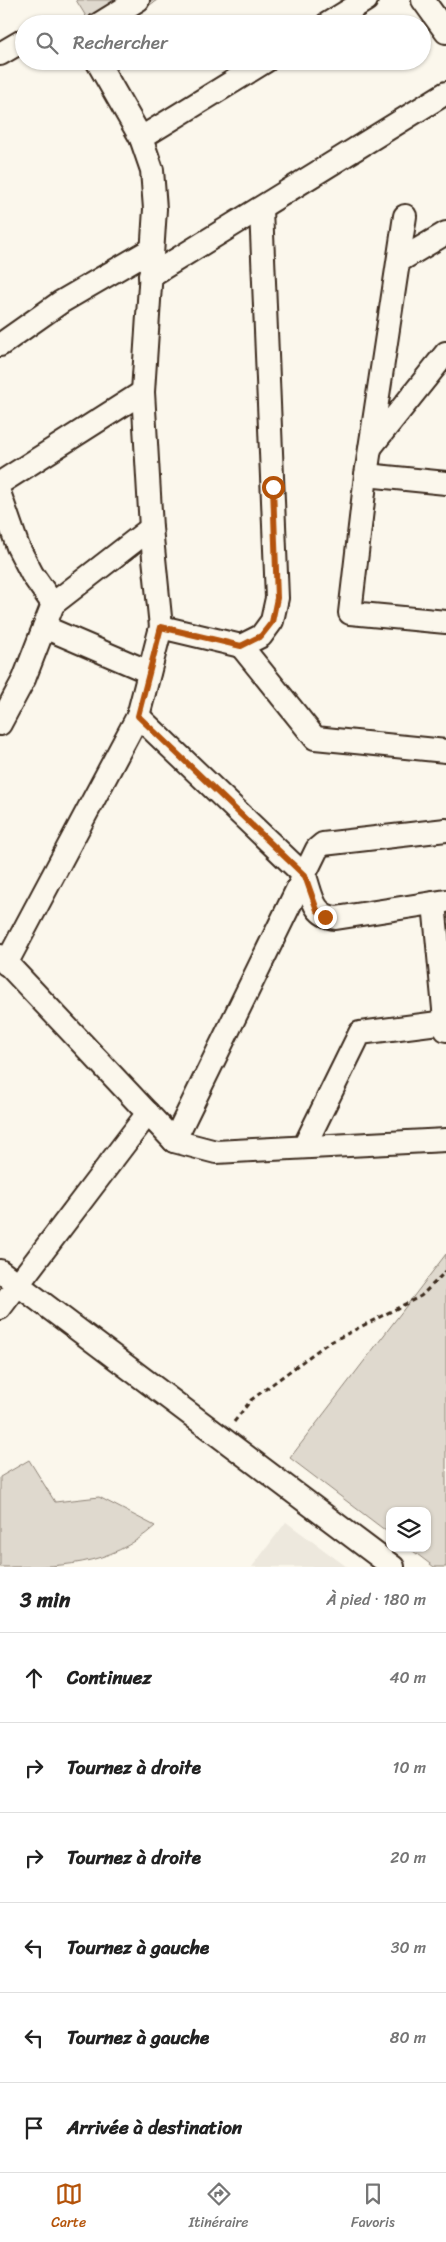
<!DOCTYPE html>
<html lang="fr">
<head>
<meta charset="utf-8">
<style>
  body { margin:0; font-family:Sriracha,sans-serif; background:#f6f6f6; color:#222 }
  .controls { position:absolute; right:15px; bottom:15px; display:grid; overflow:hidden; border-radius:10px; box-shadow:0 1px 4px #0004 }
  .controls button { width:45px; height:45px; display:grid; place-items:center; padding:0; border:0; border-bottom:1px solid #e0e0e0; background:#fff; color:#222; font:25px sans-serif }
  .stop { position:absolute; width:15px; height:15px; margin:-11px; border:4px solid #b45309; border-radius:50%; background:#fff }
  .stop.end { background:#b45309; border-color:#fff; box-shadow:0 1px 5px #0008 }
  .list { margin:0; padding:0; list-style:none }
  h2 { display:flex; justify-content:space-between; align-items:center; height:65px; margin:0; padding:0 20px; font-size:21px }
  h2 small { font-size:16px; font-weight:400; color:#767676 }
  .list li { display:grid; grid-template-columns:32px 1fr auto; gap:15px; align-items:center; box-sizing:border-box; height:90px; padding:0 20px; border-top:1px solid #e0e0e0 }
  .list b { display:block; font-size:19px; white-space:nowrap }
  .list em { font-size:16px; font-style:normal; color:#767676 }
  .icon { flex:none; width:28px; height:28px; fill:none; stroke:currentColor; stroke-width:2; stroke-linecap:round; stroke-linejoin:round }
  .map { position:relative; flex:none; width:446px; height:1567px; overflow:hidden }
  .search { position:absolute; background:#fff; box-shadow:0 1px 4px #0004; left:15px; right:15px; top:15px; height:55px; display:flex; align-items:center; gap:12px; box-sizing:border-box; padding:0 18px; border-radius:28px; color:#767676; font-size:19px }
  .sheet { height:605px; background:#fff }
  nav { display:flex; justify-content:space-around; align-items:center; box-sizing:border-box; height:70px; border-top:1px solid #e0e0e0; background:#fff; font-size:14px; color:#767676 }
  nav a { display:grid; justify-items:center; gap:2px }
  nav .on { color:#b45309 }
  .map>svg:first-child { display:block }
  .built { fill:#ede8dd }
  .green { fill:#dfd9ce; stroke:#8d8276 }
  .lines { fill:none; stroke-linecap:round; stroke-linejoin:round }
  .minor-casing { stroke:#3b2a1e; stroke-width:26 }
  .path { stroke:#3b2a1e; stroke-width:3; stroke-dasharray:5 4; stroke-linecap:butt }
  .minor { stroke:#fbf7ec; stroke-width:22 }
  .route { stroke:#b45309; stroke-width:6 }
</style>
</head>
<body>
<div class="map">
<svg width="446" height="1567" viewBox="0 0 446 1567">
  <rect width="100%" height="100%" fill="#fbf7ec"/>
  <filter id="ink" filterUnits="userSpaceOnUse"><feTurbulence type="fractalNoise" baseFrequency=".02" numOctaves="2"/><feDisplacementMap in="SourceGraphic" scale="10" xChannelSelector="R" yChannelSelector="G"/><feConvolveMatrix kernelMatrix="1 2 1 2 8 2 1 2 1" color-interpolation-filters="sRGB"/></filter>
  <g filter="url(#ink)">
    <path class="built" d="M286,1522L347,1567H252Z"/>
    <g class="green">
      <path d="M76,0H157C127,21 124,28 87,18Z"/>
      <path d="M446,1254V1567H434L409,1548H427V1511H390V1534L290,1458Z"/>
      <path d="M29,1460L55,1502L99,1497L155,1526C109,1567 59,1567 0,1567V1477Z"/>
    </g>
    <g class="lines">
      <g class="minor-casing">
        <g id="minor">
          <path d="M423,0L446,32"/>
          <path d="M99,24L138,0"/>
          <path d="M327,24L366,0"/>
          <path d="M0,54L24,40"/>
          <path d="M141,138L266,61"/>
          <path d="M405,216L366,475L350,613L446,622"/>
          <path d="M399,261L446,233"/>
          <path d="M150,276L446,93"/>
          <path d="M0,345L61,302L152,249"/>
          <path d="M370,448L446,353"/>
          <path d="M366,475L446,483"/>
          <path d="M0,483L143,392"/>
          <path d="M0,495L18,547L32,574L53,604"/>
          <path d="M44,627L149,672"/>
          <path d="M161,627L241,646L261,636L272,621L277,598L261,209"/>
          <path d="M241,646L315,738L446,751"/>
          <path d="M138,716L305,876C312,896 313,916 336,918L446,901"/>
          <path d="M0,724L24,679L53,604L151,528"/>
          <path d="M434,903L446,1030"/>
          <path d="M0,956L174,1141L216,1152L446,1140"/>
          <path d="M6,964L138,716L161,627L151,528L143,392L155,209L152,170L141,138L97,61"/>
          <path d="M174,1141L317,849L323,844L446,830"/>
          <path d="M304,1147L360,1033L446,1022"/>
          <path d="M0,1271L393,1567"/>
          <path d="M0,1308L148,1113"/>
        </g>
      </g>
      <path class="path" d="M234,1422L251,1400L325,1345L421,1296L446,1271"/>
      <use href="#minor" class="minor"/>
    </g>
  </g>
  <g class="lines" filter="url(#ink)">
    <path class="route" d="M273,487L277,598L272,622L261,636L241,646L161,627L138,716L305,876L317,910L325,917"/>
  </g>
</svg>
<div class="controls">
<button><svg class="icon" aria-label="layers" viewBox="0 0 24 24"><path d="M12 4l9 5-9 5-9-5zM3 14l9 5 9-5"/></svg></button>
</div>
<div class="stop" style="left:273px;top:487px"></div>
<div class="stop end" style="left:325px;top:917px"></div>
<div class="search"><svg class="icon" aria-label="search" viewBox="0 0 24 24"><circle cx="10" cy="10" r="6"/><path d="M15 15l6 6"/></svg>Rechercher</div>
</div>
<section class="sheet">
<h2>3 min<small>À pied · 180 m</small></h2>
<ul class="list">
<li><svg class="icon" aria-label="ahead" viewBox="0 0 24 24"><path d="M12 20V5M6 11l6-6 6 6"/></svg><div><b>Continuez</b></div><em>40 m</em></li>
<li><svg class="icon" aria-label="right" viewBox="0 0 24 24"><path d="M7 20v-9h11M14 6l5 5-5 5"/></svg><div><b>Tournez à droite</b></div><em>10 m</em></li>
<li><svg class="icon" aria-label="right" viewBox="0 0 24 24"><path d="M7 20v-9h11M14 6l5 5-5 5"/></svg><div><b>Tournez à droite</b></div><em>20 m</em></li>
<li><svg class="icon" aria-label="left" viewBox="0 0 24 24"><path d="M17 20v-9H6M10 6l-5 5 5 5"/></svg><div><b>Tournez à gauche</b></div><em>30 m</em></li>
<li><svg class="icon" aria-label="left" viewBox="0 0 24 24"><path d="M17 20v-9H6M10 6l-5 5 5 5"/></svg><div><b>Tournez à gauche</b></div><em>80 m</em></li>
<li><svg class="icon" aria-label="arrive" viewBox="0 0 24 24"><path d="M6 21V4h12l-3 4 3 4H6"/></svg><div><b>Arrivée à destination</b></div></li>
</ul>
</section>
<nav>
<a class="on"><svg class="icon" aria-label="map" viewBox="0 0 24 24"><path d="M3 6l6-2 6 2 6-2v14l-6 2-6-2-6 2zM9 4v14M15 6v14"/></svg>Carte</a>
<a><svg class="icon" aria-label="directions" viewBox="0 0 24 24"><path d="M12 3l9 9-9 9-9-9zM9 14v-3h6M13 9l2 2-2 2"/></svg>Itinéraire</a>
<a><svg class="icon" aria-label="saved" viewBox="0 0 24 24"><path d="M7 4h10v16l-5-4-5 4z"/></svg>Favoris</a>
</nav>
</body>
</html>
